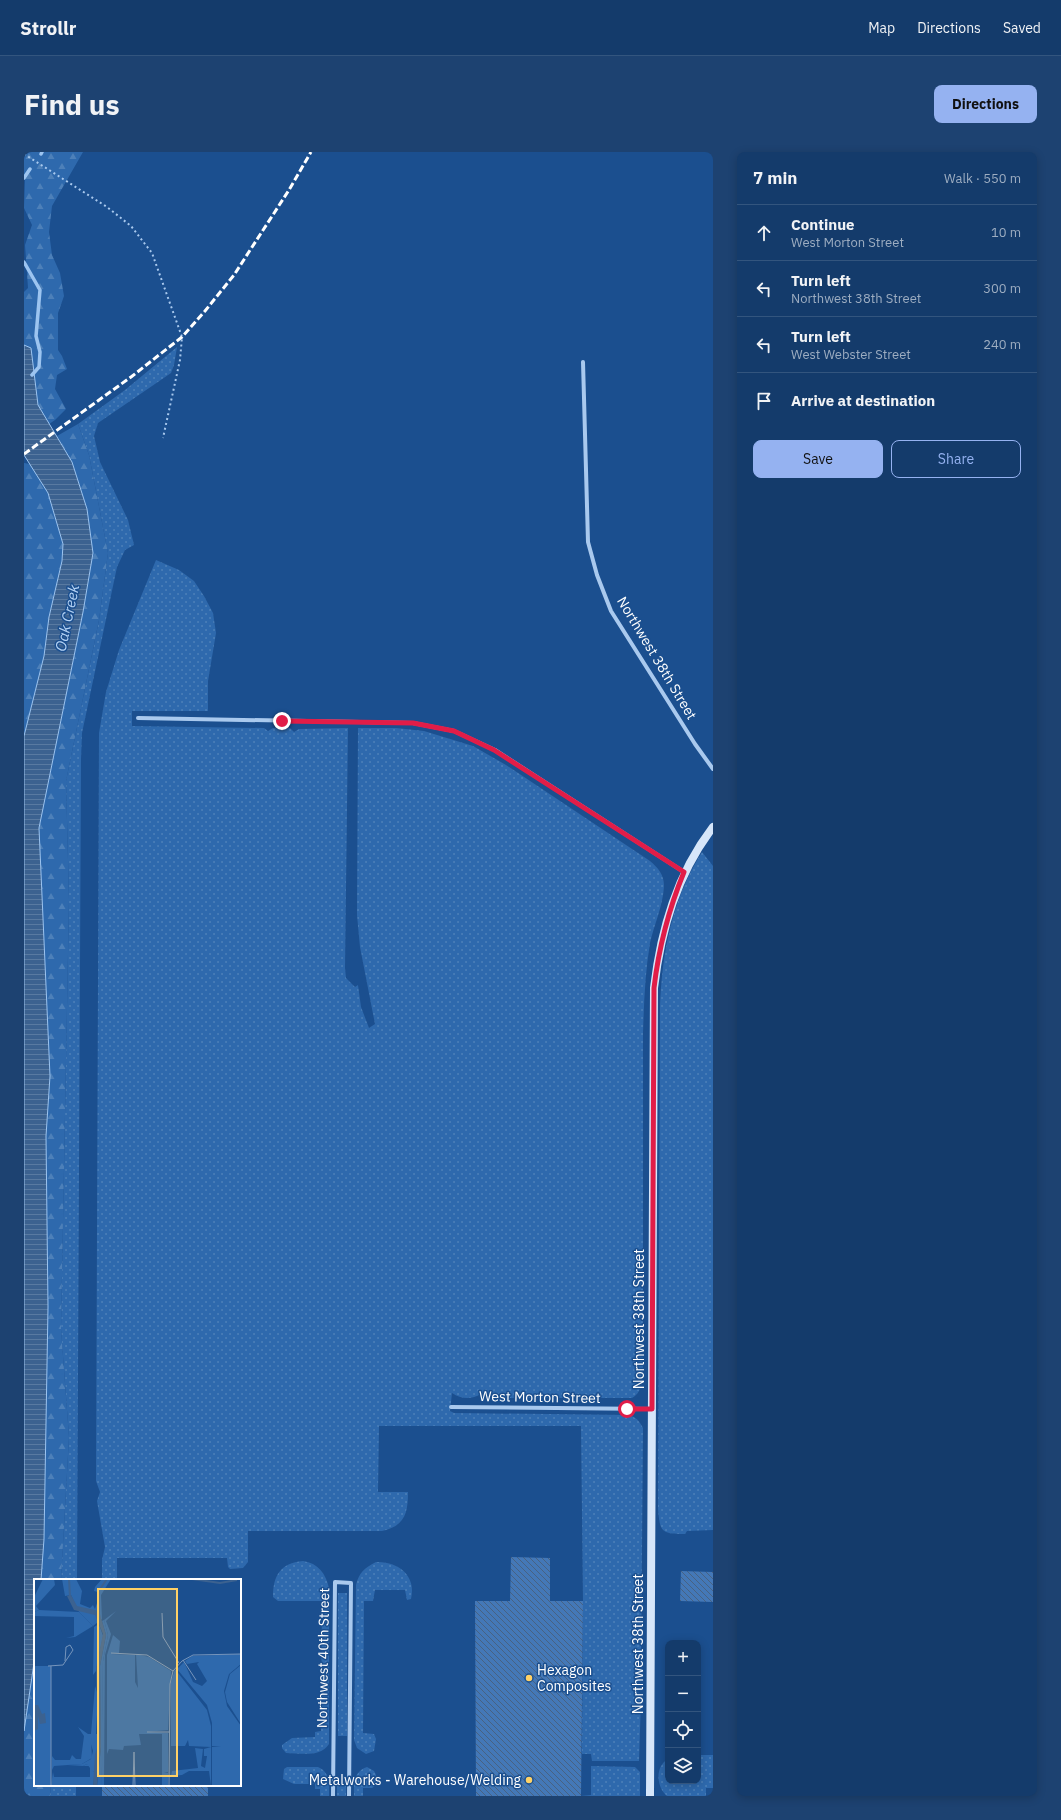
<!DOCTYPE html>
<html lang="en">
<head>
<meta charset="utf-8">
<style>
  body { margin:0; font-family:"IBM Plex Sans",sans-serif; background:#1d4271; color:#f1f3f6 }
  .controls { position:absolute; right:12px; bottom:12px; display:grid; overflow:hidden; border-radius:8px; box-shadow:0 2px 10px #0003 }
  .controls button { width:36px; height:36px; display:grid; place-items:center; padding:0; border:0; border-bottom:1px solid #33557e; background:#143b6b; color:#f1f3f6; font:20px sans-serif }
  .stop { position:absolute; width:12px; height:12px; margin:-9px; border:3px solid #e11d48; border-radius:50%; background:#fff }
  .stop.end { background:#e11d48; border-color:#fff; box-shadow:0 1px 4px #0008 }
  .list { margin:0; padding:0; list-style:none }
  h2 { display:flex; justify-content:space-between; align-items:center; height:52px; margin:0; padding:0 16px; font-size:17px }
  h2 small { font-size:13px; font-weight:400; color:#9dadc1 }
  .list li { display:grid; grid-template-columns:26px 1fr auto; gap:12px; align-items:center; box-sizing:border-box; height:56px; padding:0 16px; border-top:1px solid #33557e }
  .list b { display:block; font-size:15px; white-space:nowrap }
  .list p { margin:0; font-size:13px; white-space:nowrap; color:#9dadc1 }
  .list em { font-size:13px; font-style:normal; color:#9dadc1 }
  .actions { display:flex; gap:8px; padding:12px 16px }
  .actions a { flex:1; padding:9px 0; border:1px solid #95b2f1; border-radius:8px; text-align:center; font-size:14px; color:#95b2f1 }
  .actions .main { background:#95b2f1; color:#111 }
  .icon { flex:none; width:22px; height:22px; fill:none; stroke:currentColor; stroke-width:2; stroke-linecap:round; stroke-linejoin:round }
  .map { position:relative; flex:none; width:689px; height:1644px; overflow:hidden; border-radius:8px }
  header { display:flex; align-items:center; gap:24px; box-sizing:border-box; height:56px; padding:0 20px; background:#143b6b; border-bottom:1px solid #33557e }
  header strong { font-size:19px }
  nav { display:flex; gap:22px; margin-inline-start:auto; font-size:14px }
  .intro { display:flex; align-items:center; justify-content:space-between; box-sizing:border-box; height:96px; padding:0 24px }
  h1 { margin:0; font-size:28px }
  .button { padding:10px 18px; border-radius:8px; background:#95b2f1; color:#111; font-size:14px; font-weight:700 }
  main { display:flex; gap:24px; padding:0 24px }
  aside { flex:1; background:#143b6b; border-radius:8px; box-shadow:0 2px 10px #0003 }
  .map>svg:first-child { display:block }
  .grass { fill:url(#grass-dots) }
  .forest { fill:url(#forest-firs) }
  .water { fill:url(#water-rules); stroke:#9cc4f0 }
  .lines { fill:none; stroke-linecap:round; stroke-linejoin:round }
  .stream { stroke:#9cc4f0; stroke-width:3.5 }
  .building { fill:url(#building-back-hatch) }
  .path { stroke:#a9c9ee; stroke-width:2; stroke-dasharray:2 3; stroke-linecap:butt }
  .street { stroke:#a9c9ee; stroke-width:4 }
  .secondary { stroke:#d6e6fa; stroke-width:8 }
  .rail { stroke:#fff; stroke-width:3; stroke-dasharray:7 3; stroke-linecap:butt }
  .route { stroke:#e11d48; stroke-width:5 }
  .poi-dot { fill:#ffd166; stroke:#1b4f8f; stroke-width:1.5 }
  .labels { text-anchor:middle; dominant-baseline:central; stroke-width:3; stroke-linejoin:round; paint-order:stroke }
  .street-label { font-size:14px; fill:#fff; stroke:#1b4f8f }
  .poi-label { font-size:14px; fill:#fff; stroke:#1b4f8f; text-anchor:start }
  .water-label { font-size:15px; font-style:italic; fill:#b5d3f5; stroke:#1b4f8f }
  .inset-river { fill:none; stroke:#3c6290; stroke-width:2 }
  .inset-road { fill:none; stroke:#7695bc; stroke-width:1 }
  .view { fill:#ffd166; fill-opacity:0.15; stroke:#ffd166; stroke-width:2 }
  .inset-edge { fill:none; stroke:#fff; stroke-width:2 }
</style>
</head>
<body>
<header>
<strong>Strollr</strong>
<nav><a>Map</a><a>Directions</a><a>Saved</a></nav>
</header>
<div class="intro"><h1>Find us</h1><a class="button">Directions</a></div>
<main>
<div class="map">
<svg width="689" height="1644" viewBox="0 0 689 1644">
  <defs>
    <pattern id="grass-dots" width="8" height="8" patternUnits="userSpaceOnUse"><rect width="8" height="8" fill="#2e69ad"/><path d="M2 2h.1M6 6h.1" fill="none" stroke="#4d80b9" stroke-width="1.8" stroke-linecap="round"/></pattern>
    <pattern id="forest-firs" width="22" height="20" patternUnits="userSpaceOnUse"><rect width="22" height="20" fill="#2e69ad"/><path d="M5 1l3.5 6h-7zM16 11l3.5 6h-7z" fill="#4d80b9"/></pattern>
    <pattern id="water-rules" width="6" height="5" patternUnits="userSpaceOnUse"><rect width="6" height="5" fill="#3c6290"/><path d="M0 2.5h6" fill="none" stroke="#597aa1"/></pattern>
    <pattern id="building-back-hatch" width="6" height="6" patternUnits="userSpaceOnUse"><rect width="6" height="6" fill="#4478b7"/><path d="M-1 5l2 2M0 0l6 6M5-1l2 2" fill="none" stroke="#486282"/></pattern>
  </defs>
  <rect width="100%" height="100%" fill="#1b4f8f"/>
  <g class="grass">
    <path d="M153,195L150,213L147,221L74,271L70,284L76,310L104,368L110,393L101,398L93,415L58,581L57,607L53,1428H37L45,1285L37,1177L45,748L42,629L75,468L84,401L65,303L54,272L101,238Z"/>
    <path d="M132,408L155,418L170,429L180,444L189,461L192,481L184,529V559H108V574L240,576L244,579L249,576H266L270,580L275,577L324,576L321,816L322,826L331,835L334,833L337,855L345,876L351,872L336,795L333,763L334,576H372L400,579L449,594L482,613L626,709C634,716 640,722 640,734C639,754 630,773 626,791C621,821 620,851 619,881V1223C617,1233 617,1241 608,1246H465L457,1242C447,1248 437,1247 428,1241L426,1259L430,1261L604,1263C612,1265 615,1268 619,1276L617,1518C612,1527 612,1538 617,1547L615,1609H568L567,1602H558L559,1449L557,1274H355L354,1340H384C384,1361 381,1374 358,1379H224V1410L219,1416L206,1417L204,1415L203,1406H93V1428H78V1408L81,1395L73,1349L76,1340L72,1329L75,581L82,540L95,498Z"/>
    <path d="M678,700L689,714V1378L663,1379L661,1382C637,1382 636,1380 634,1357L636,855C638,801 648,747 678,700Z"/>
    <path d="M279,1409C294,1411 302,1422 305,1436V1592C296,1606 276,1601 262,1601L258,1596V1593L268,1586L291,1585V1580L297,1579L298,1449H254L249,1445C249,1424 256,1411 279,1409Z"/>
    <path d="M352,1410C373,1409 393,1423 387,1447L383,1448L381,1438H351L349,1449H340L339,1581L350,1582L352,1587L350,1599L342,1602L333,1596L330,1588L332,1433C335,1421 340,1416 352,1410Z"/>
    <rect x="314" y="1441" width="9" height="143"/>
    <path d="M674,1603H689V1636H682V1644H643C632,1635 631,1614 644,1607V1629H674Z"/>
    <path d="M567,1614L611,1615L616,1620V1644H557L567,1643Z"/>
    <path d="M263,1615H294C307,1621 305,1632 305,1644H296V1637H291V1632H270L259,1627L260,1617Z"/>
    <path d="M343,1615L350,1619L352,1623V1633L348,1636H339V1644H330C330,1632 329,1620 343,1615Z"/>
    <path d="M27,1633H52V1644H26Z"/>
    <rect x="313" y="1634" width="9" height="10"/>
  </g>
  <g class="forest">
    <path d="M0,0H59L28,54L25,80L28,103L36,121L40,144L34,161V198L38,204L43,217L33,223L31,237L42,257L31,268L0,289V140L4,136L1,93L8,73L0,56L1,27H0Z"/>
    <path d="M54,272L65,303L84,401L75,468L42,629L45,748L37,1177L45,1285L37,1428H17L20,1387L24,1155L22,984L26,924L15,676L59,460L69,401L63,357L48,310L33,284Z"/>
    <path d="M0,311L6,312L24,341L39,392L38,409L25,465L20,504L0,589Z"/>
    <path d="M11,1504V1633H27L26,1644H0V1579Z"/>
  </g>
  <path class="water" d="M0,193L7,196L14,253L48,310L63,357L69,401L59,460L15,676L26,924L22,984L24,1155L20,1387L17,1428H11V1504L0,1579V584L20,504L25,465L38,409L39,392L24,341L0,303Z"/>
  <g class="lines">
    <g class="stream">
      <path d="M17,2L18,0"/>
      <path d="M0,26L6,17"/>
      <path d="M0,110L16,138L12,184L16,200L15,215L8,223"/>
    </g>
  </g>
  <g class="building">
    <path d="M487,1405L526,1406V1449H559L557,1644H452L451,1449H486Z"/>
    <path d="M657,1419L689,1420V1450L656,1449Z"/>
    <rect x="78" y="1633" width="106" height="11"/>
  </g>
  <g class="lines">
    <path class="path" d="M0,2L83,55L107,74L128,101L158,185L156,208L139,286"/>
    <g class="street">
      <path d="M559,210L564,390L573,423L587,459L671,592L689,617"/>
      <path d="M114,566L389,571L430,579L471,598L660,720"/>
      <path d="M427,1255L628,1257"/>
      <path d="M309,1644L311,1430L327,1431L325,1644"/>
    </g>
    <path class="secondary" d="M626,1644L630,836C637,777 653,722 689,675"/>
    <path class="rail" d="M0,302L107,225L158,185L181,159L210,123L265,38L287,0"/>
  </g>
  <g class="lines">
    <path class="route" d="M258,569L389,571L430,579L470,598L660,720C644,759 635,793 630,836L628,1257H603"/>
  </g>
  <g class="poi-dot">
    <circle cx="505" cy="1526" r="4"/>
    <circle cx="505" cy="1628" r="4"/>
  </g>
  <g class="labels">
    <g class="street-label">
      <text transform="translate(633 506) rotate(59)">Northwest 38th Street</text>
      <text transform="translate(615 1167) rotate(-90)">Northwest 38th Street</text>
      <text transform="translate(516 1245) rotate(1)">West Morton Street</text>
      <text transform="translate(614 1492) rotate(-90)">Northwest 38th Street</text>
      <text transform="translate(299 1506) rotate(-89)">Northwest 40th Street</text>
    </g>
    <g class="poi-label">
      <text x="513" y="1518">Hexagon<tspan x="513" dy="16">Composites</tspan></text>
      <text x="497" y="1628" text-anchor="end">Metalworks - Warehouse/Welding</text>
    </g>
    <g class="water-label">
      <text transform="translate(43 466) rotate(-78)">Oak Creek</text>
    </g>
  </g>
  <g transform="translate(10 1427)">
    <rect width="207" height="207" fill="#1b4f8f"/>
    <path d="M5,31L45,33L59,47L41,58L32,59L40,57V38L0,37V33ZM82,32L72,42L77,55L71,76L70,207H67L69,82L74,56L70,41ZM79,56L86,62L85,74L77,75L101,76V103L104,109L102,75L115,78L137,92L134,151L113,153L134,154V193H130L134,194V207H128V155H105L107,166L90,167L89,171L75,170L73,175V76ZM207,75V85L195,95L190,112L193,127L207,147V207H178V168H187L178,167V144L173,126L143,90L150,83L159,103L168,107L173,102L163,85L165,83L153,85L151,82L158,77ZM207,86V145L193,123L191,113L196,95ZM141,90L173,131L177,147V168L155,167L154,161L151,167H137V103ZM44,148L54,155H63L64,159L57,160L58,179L48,185L20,187L18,191V177L21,181H36L38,176L42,180H47L50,157ZM177,168V207L175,192H155L148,196L137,197L138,192L164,189L161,169L169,170L167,187L171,189L173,177H170V170ZM53,185L55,186L60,193L61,191L59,207H17L19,193L20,198H56V187H49Z" fill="#2e69ad"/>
    <path d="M9,0H20L21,6L2,27L5,31L0,33V18ZM28,0H42L48,12L46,25L56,29L59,26L61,30L65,18L64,13L60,12L61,8L68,0H77L67,16L68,40L59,47L45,33L37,16L31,17ZM70,41L74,56L69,82L68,188L67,207H63L67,168L66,87L72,56L68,42ZM65,45L69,57L62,92L59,96L60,48ZM61,107L64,116L62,155H57ZM58,159H64L61,191L59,193L53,185L49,187L33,186L48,185L57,180L59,172L56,162Z" fill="#2e69ad"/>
    <path d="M0,87H17V207H0Z" fill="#2e69ad"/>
    <path d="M37,16L43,27L65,32L72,56L66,87L67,168L63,207H59L61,175L64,168L62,89L69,55L61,36L40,31L33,17ZM0,126H4L8,135L11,134L12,144L6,145L4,137V150L0,152Z" fill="#3c6290"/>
    <path class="inset-river" d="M35,0L36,18M158,0L186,4L203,1M66,10L73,0M65,36V12"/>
    <path class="inset-road" d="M128,34L129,58L145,84M77,74L113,76L139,92M149,81L162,101M14,87L29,86L39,71L36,66L32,68L31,82M113,153H136M17,207V87M99,207L100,173L101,207M135,207L136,105L139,92L148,82L159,76L207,75"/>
    <path class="view" d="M64,10H143V197H64Z"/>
    <rect width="207" height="207" class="inset-edge"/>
  </g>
</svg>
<div class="controls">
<button>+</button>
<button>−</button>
<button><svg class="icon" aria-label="locate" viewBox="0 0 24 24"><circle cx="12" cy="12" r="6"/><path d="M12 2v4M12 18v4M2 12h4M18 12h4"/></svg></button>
<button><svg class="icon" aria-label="layers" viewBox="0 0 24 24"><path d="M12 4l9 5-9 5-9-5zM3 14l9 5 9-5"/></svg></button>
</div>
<div class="stop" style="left:603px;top:1257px"></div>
<div class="stop end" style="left:258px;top:569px"></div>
</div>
<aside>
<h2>7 min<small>Walk · 550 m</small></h2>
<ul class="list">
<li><svg class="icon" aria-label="ahead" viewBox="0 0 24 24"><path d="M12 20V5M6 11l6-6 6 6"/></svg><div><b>Continue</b><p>West Morton Street</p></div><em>10 m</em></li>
<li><svg class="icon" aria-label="left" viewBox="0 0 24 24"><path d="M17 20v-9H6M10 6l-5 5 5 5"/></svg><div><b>Turn left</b><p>Northwest 38th Street</p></div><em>300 m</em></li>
<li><svg class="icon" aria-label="left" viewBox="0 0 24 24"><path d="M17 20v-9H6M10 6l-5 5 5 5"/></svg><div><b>Turn left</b><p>West Webster Street</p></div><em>240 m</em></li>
<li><svg class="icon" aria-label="arrive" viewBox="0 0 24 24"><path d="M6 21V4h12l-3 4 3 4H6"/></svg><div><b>Arrive at destination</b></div></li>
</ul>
<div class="actions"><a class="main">Save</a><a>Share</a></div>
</aside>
</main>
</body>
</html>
